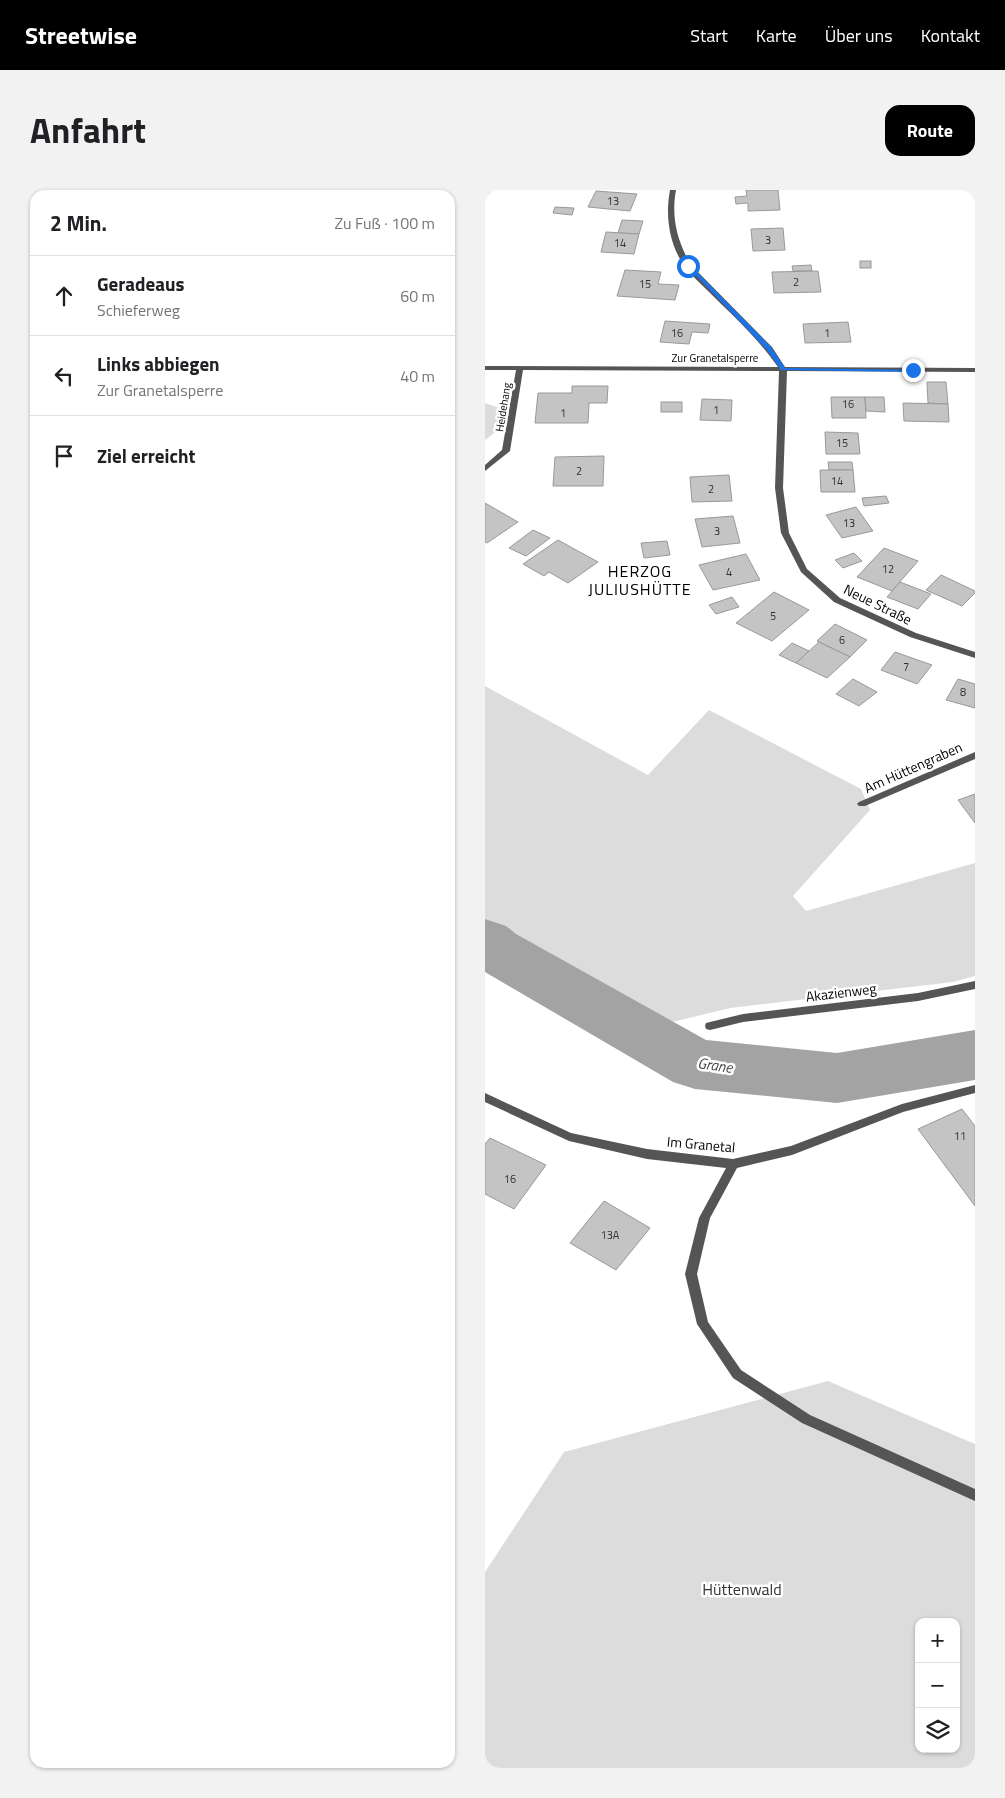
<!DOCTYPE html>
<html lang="de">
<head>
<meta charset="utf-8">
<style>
  body { margin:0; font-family:"Titillium Web",sans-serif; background:#f2f2f2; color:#202124 }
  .controls { position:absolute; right:15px; bottom:15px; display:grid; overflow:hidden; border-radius:10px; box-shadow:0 1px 4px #0004 }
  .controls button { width:45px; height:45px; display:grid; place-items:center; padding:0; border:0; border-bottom:1px solid #e0e0e0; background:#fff; color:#202124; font:25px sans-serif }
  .stop { position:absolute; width:15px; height:15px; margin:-11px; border:4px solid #1a73e8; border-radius:50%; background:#fff }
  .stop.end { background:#1a73e8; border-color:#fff; box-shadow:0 1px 5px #0008 }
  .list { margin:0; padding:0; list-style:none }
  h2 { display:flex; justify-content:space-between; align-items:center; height:65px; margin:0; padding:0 20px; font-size:21px }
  h2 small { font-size:16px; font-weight:400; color:#757577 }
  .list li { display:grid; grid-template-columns:32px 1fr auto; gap:15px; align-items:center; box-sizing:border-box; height:80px; padding:0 20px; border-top:1px solid #e0e0e0 }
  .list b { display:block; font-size:19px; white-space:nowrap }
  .list p { margin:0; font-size:16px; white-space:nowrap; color:#757577 }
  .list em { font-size:16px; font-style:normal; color:#757577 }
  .icon { flex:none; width:28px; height:28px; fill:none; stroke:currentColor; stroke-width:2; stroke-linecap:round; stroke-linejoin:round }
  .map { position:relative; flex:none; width:490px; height:1578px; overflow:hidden; border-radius:15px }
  header { display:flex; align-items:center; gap:30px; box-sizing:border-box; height:70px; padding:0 25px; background:#000; color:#fff }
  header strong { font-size:24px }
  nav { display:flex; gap:28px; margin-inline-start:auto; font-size:18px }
  .intro { display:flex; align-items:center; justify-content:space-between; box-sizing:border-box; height:120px; padding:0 30px }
  h1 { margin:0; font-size:35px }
  .button { padding:12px 22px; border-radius:15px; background:#000; color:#fff; font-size:18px; font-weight:700 }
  main { display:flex; gap:30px; padding:0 30px }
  aside { flex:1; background:#fff; border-radius:15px; box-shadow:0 1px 4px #0004 }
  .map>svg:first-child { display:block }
  .green { fill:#dcdcdc; fill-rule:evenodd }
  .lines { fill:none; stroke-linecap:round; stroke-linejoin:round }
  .river { fill:#a3a3a3; fill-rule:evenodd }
  .building { fill:#c4c4c4; stroke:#999 }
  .service { fill:#555; fill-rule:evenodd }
  .minor { fill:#555; fill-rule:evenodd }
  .route { fill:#1a73e8 }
  .labels { text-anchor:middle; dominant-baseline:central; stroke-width:5; stroke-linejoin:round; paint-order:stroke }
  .number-label { font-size:11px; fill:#313131 }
  .far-street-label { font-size:11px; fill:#000; stroke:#fff }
  .street-label { font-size:14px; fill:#000; stroke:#fff }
  .water-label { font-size:15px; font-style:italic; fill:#444; stroke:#fff }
  .quarter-label { font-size:16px; letter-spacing:1px; fill:#000; stroke:#fff }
  .near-park-label { font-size:16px; fill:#333; stroke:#fff }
</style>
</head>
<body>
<header>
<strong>Streetwise</strong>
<nav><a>Start</a><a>Karte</a><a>Über uns</a><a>Kontakt</a></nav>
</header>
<div class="intro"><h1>Anfahrt</h1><a class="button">Route</a></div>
<main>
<aside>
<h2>2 Min.<small>Zu Fuß · 100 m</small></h2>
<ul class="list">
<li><svg class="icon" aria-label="ahead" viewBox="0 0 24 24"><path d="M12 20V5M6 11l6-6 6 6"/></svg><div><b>Geradeaus</b><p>Schieferweg</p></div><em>60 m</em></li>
<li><svg class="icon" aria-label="left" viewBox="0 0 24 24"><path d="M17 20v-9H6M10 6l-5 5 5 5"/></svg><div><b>Links abbiegen</b><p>Zur Granetalsperre</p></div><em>40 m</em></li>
<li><svg class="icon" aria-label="arrive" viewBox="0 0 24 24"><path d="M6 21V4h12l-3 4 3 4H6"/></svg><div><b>Ziel erreicht</b></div></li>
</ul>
</aside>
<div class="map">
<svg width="490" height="1578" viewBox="0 0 490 1578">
  <rect width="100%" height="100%" fill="#fff"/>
  <g class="green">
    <path d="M0,213L17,219L13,240L0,250Z"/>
    <path d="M0,496L163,585L224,520L376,599L385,620L308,706L321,721L490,673V786L468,792L245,818L134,845L0,765Z"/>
    <path d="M343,1191L490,1254V1578H0V1382L79,1262ZM434,1432H471V1559H434Z"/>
  </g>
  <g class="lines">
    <path class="river" d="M0,729L21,736L31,744L221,850L352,863L490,840V890L352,913L210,899L188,892L0,782Z"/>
  </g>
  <g class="building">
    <path d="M261,0H293L295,20L263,21V13L251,14L250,7L262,6Z"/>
    <path d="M111,1L152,4L145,21L103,17Z"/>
    <path d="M70,17L89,18L87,25L68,23Z"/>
    <path d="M137,30L158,31L154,44L133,43Z"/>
    <path d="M298,38L300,60L268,61L266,39Z"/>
    <path d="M121,42L154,44L149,64L116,62Z"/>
    <rect x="375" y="71" width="11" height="7"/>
    <path d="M326,75L327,81H308L307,76Z"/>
    <path d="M140,80L176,82L173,94L194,95L190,110L132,106Z"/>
    <path d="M333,81L336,102L289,103L287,82Z"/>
    <path d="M180,131L225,134L223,143L207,142L204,154L175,152Z"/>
    <path d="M363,132L366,152L320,153L318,134Z"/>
    <path d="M442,192H461L463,214L443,213Z"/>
    <path d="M87,196H123L122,213H104L103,233H50L53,203H87Z"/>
    <path d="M346,207H380L381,228H347Z"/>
    <path d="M380,207H399L400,222L381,221Z"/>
    <path d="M217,209L247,210L246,231L215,230Z"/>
    <rect x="176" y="212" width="21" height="10"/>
    <path d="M418,213L463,214L464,232L419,231Z"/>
    <path d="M340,242L373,243L375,264H341Z"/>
    <path d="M119,266L118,296H68L70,267Z"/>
    <path d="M343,272H367L368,280H344Z"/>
    <path d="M335,280H368L370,302H336Z"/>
    <path d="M244,285L247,311L207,312L205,287Z"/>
    <path d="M401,306L404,313L379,316L377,308Z"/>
    <path d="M0,313L33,332L2,353L0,352Z"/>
    <path d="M371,317L388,341L357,348L341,325Z"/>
    <path d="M248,326L255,353L217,357L210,329Z"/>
    <path d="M48,340L65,348L41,366L24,358Z"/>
    <path d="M73,350L113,372L83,393L64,382L59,386L38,374Z"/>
    <path d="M182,351L185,365L159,368L156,353Z"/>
    <path d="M399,358L433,371L407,401L372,387Z"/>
    <path d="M369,363L377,371L358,378L350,370Z"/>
    <path d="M261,364L275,390L228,400L214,375Z"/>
    <path d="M456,385L490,401V403L477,416L441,400Z"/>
    <path d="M415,392L446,404L433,419L402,407Z"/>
    <path d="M289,402L324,420L287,451L251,433Z"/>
    <path d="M247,407L254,417L231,424L224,415Z"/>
    <path d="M350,434L382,450L365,467L332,451Z"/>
    <path d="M334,452L365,467L342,488L311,473Z"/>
    <path d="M307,453L324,461L311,473L294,465Z"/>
    <path d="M410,462L447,475L432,494L396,480Z"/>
    <path d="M368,489L392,502L374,516L351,504Z"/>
    <path d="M473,489L490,494V518L461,510Z"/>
    <path d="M490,604V633L473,610Z"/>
    <path d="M477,919L490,936V1016L433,939Z"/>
    <path d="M5,948L61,975L29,1019L0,1004V954Z"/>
    <path d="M119,1011L165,1038L131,1080L85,1053Z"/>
  </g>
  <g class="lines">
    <path class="service" d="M490,791V799L433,811L258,832L225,840L221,839L220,836L221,833L225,832L258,824L433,803Z"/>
    <g class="minor">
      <path d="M185,0H191C186,27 192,51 206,75L287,157L300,177L490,178V182L302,181L298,298L304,343L322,379L355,408L431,443L490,462V468L425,447L349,412L316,382L296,343L290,298L294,181L38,180L25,261L0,281V275L17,260L31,180H0V176L293,177C273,148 247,125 222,100C215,93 207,86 201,78C184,56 180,26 185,0Z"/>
      <path d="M490,562V569L380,616H374L372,614L374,612Z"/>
      <path d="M490,895V903L418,922L307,965L252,978L225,1028L212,1084L223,1132L256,1180L325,1225L490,1299V1311L317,1233L248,1188L212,1134L200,1084L214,1028L241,978L162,969L84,951L0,912V903L86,943L162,959L248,969L306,956L417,914Z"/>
    </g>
  </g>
  <path class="route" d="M201,75H205L286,157L300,178L431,180L428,182L296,180L282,160Z"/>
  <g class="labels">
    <g class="number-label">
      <text x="128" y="11">13</text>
      <text x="283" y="50">3</text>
      <text x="135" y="53">14</text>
      <text x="311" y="92">2</text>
      <text x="160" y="94">15</text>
      <text x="192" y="143">16</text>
      <text x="342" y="143">1</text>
      <text x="363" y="214">16</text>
      <text x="231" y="220">1</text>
      <text x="78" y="223">1</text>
      <text x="357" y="253">15</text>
      <text x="94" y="281">2</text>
      <text x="352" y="291">14</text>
      <text x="226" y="299">2</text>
      <text x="364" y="333">13</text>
      <text x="232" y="341">3</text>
      <text x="403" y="379">12</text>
      <text x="244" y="382">4</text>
      <text x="288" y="426">5</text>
      <text x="357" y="450">6</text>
      <text x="421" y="477">7</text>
      <text x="478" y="502">8</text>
      <text x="475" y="946">11</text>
      <text x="25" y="989">16</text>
      <text x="125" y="1045">13A</text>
    </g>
    <g class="far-street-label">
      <text x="230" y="168">Zur Granetalsperre</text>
      <text transform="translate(18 217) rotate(-81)">Heidehang</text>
    </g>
    <g class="street-label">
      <text transform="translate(393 414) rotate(26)">Neue Straße</text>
      <text transform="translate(428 577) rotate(-24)">Am Hüttengraben</text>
      <text transform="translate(356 802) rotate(-7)">Akazienweg</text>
      <text transform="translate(216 954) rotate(5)">Im Granetal</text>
    </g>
    <g class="water-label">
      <text transform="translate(230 875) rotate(8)">Grane</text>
    </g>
    <g class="quarter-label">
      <text x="155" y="381">HERZOG<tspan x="155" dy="18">JULIUSHÜTTE</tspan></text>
    </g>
    <g class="near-park-label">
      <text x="257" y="1399">Hüttenwald</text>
    </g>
  </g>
</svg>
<div class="controls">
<button>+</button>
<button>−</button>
<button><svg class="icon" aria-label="layers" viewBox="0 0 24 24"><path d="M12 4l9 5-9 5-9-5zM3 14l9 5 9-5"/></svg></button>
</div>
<div class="stop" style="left:203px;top:76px"></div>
<div class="stop end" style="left:428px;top:180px"></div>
</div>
</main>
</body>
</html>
